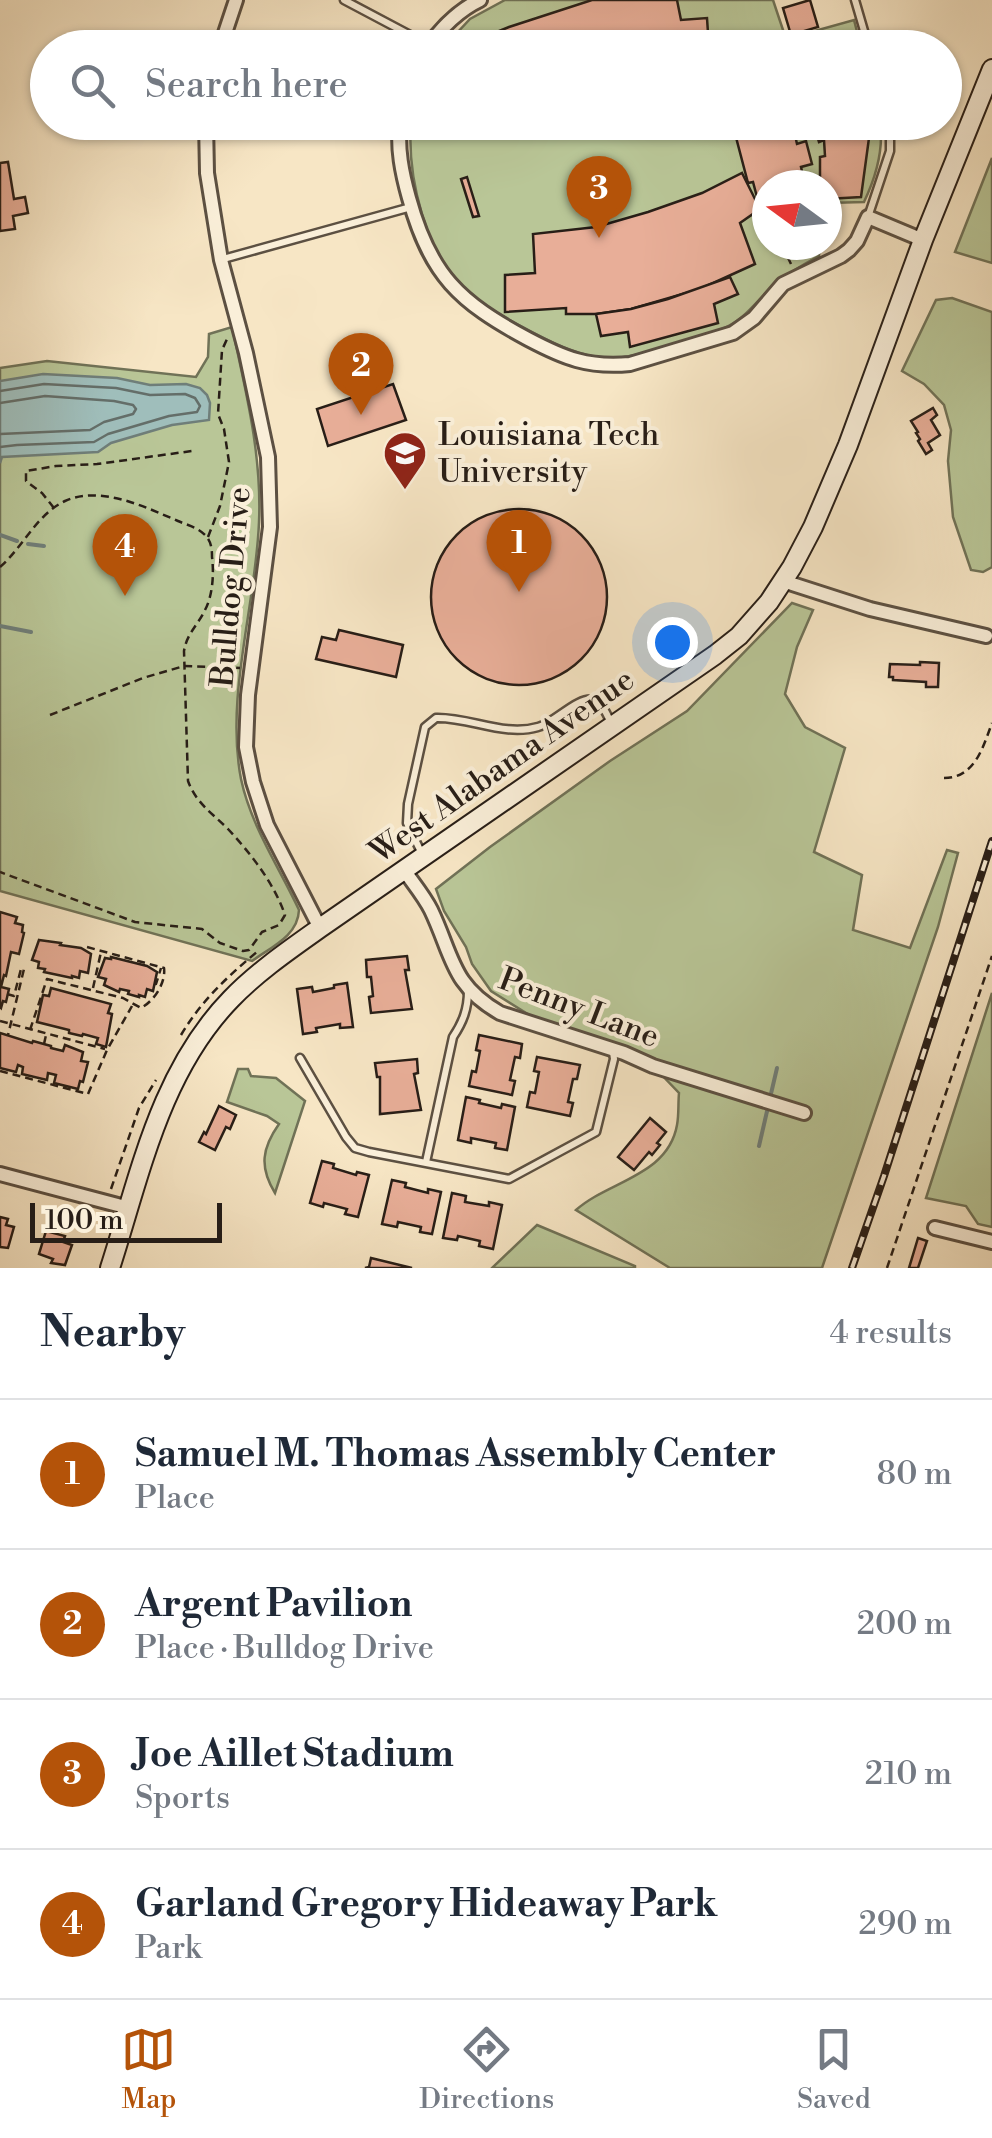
<!DOCTYPE html>
<html lang="en">
<head>
<meta charset="utf-8">
<style>
  body { margin:0; font-family:"Libre Bodoni",serif; background:#f2f2f3; color:#1f2937 }
  .compass { position:absolute; left:752px; top:170px; width:90px; height:90px; border-radius:50%; background:#fff; box-shadow:0 2px 8px #0004; rotate:285deg }
  .scale { position:absolute; left:30px; bottom:25px; width:192px; box-sizing:border-box; padding-left:10px; border:5px solid #281e17; border-top:0; font-size:28px; line-height:35px; white-space:nowrap; color:#281e17; -webkit-text-stroke:8px #faefd9; paint-order:stroke }
  .you { position:absolute; left:672px; top:642px; width:35px; height:35px; margin:-25px; border:8px solid #fff; border-radius:50%; background:#1a73e8; box-shadow:0 0 0 15px #1a73e833 }
  .badge { display:grid; place-items:center; width:65px; height:65px; border-radius:50%; background:#b45309; color:#fff; font-size:32px; font-weight:700 }
  .pin { position:absolute; translate:-50% -82px; filter:drop-shadow(0 2px 5px #0008) }
  .pin::after { content:''; position:absolute; top:52px; width:35px; height:30px; background:inherit; clip-path:polygon(0 0,100% 0,50% 100%) }
  .list { margin:0; padding:0; list-style:none }
  h2 { display:flex; justify-content:space-between; align-items:center; height:130px; margin:0; padding:0 40px; font-size:42px }
  h2 small { font-size:32px; font-weight:400; color:#747a83 }
  .list li { display:grid; grid-template-columns:65px 1fr auto; gap:30px; align-items:center; box-sizing:border-box; height:150px; padding:0 40px; border-top:2px solid #e0e1e3 }
  .list b { display:block; font-size:38px; white-space:nowrap }
  .list p { margin:0; font-size:32px; white-space:nowrap; color:#747a83 }
  .list em { font-size:32px; font-style:normal; color:#747a83 }
  .icon { flex:none; width:55px; height:55px; fill:none; stroke:currentColor; stroke-width:2; stroke-linecap:round; stroke-linejoin:round }
  .map { position:relative; flex:none; width:992px; height:1268px; overflow:hidden }
  .search { position:absolute; background:#fff; box-shadow:0 2px 8px #0004; left:30px; right:30px; top:30px; height:110px; display:flex; align-items:center; gap:25px; box-sizing:border-box; padding:0 35px; border-radius:55px; color:#747a83; font-size:38px }
  .sheet { height:730px; background:#fff }
  nav { display:flex; justify-content:space-around; align-items:center; box-sizing:border-box; height:140px; border-top:2px solid #e0e1e3; background:#fff; font-size:28px; color:#747a83 }
  nav a { display:grid; justify-items:center; gap:5px }
  nav .on { color:#b45309 }
  .map>svg:first-child { display:block }
  .green { fill:#b9c697; stroke:#707257; stroke-width:2.5 }
  .water { fill:#9fbebb; stroke:#6f7e79; stroke-width:2.5 }
  .lines { fill:none; stroke-linecap:round; stroke-linejoin:round }
  .shore { stroke:#646e69; stroke-width:2.5 }
  .stream { stroke:#6f7e79; stroke-width:4 }
  .building { fill:#e8ae98; stroke:#281e17; stroke-width:2.5 }
  .lane-casing { stroke:#5c5042; stroke-width:11 }
  .street-casing { stroke:#5c5042; stroke-width:18 }
  .secondary-casing { stroke:#281e17; stroke-width:22 }
  .path { stroke:#281e17; stroke-width:2.5; stroke-dasharray:8 5; stroke-linecap:butt }
  .lane { stroke:#faefd9; stroke-width:6 }
  .street { stroke:#faefd9; stroke-width:12 }
  .secondary { stroke:#faefd9; stroke-width:18 }
  .rail-casing { stroke:#281e17; stroke-width:8 }
  .rail { stroke:#faefd9; stroke-width:4; stroke-dasharray:11; stroke-linecap:butt }
  .labels { text-anchor:middle; dominant-baseline:central; stroke-width:8; stroke-linejoin:round; paint-order:stroke }
  .poi-label { font-size:32px; fill:#281e17; stroke:#faefd9; text-anchor:start }
  .street-label { font-size:32px; fill:#281e17; stroke:#faefd9 }
</style>
</head>
<body>
<div class="map">
<svg width="992" height="1268" viewBox="0 0 992 1268">
  <rect width="100%" height="100%" fill="#f7e6c5"/>
  <filter id="stains"><feTurbulence type="fractalNoise" baseFrequency=".002" numOctaves="4"/><feColorMatrix values="0 0 0 0 .2 0 0 0 0 .09 0 0 0 0 .02 0 0 0 .5 -.17"/></filter>
  <radialGradient id="worn" r=".72"><stop offset=".6" stop-color="#630" stop-opacity="0"/><stop offset="1" stop-color="#630" stop-opacity=".3"/></radialGradient>
  <g class="green">
    <path d="M505,0H773L786,39L854,20L861,47L443,48L470,19Z"/>
    <path d="M880,122C884,150 876,177 864,202L827,203V185H767V245H820L819,256C804,264 786,274 774,285C756,301 745,320 722,329C700,337 633,359 611,358C583,358 557,345 532,332C511,321 486,308 467,292C425,256 407,175 411,123Z"/>
    <path d="M992,158V263L955,252Z"/>
    <path d="M952,298L992,312V567L983,572L971,570L953,517L948,461L951,430L944,405L924,384L902,371L936,300Z"/>
    <path d="M232,327C246,392 262,455 259,522C256,605 225,696 241,779C251,826 279,867 299,910C298,936 271,947 252,961L0,891V368L47,361L196,377L208,357L209,334Z"/>
    <path d="M792,603L813,610L797,647L785,694L805,727L845,748L814,852L862,875L853,930L910,948L947,850L958,853L938,927L822,1268H670L576,1210C608,1181 668,1176 677,1125C679,1115 678,1103 679,1093L654,1067L542,1023L491,991L472,964L466,947L444,911L436,889L490,847L610,761L687,711Z"/>
    <path d="M992,993V1227L978,1224L966,1206L926,1198Z"/>
    <path d="M238,1069H248L251,1076L276,1078L305,1101L275,1193C259,1167 262,1148 279,1124L267,1116L227,1102Z"/>
    <path d="M537,1225L635,1266V1268H492Z"/>
  </g>
  <path class="water" d="M43,374L117,378L150,385L186,384L200,388L207,395L210,403L209,420L172,425L111,443L98,452L2,457L0,463V381Z"/>
  <g class="lines">
    <g class="shore">
      <path d="M0,391L44,384L116,388L150,395L185,394L195,398L200,406L197,412L169,416L108,434L94,442L17,445L0,447"/>
      <path d="M0,403L45,396L114,401L133,405L136,409L133,414L104,422L90,430L0,434"/>
    </g>
    <g class="stream">
      <path d="M0,535L17,541"/>
      <path d="M28,544L44,546"/>
      <path d="M0,626L31,632"/>
      <path d="M770,1098L777,1068"/>
      <path d="M759,1146L768,1107"/>
    </g>
  </g>
  <g class="building">
    <path d="M592,0H677L681,20L707,18L709,48H471L486,40L484,37L509,27Z"/>
    <path d="M810,0L818,27L791,35L783,8Z"/>
    <path d="M834,36L837,47L848,48H816L815,42Z"/>
    <path d="M732,122H792L797,144L806,141L812,164L801,167L805,184L767,185V195L757,197L753,182L748,183Z"/>
    <path d="M813,122H865L869,138L861,197L827,199V185H820V157L825,156L824,140L819,142Z"/>
    <path d="M8,162L14,199L25,197L28,213L13,216L15,229L0,231V163Z"/>
    <path d="M742,173L760,209L740,223L755,264L700,289L631,309L596,314H566V308L505,312V275L535,273L533,234L596,227L648,212L702,193Z"/>
    <path d="M467,177L479,216L473,217L461,179Z"/>
    <path d="M730,277L738,294L714,304L718,323L630,347L628,332L601,336L596,314L631,309L668,299Z"/>
    <path d="M393,384L406,420L328,446L317,409Z"/>
    <path d="M933,408L937,415L931,420L940,435L928,443L932,450L926,454L918,441L920,439L916,433L918,432L911,421Z"/>
    <circle cx="519" cy="597" r="88"/>
    <path d="M339,630L403,645L396,677L316,659L322,637L336,640Z"/>
    <path d="M920,662L939,663L938,687H926V682L893,680V677H889L890,664L920,665Z"/>
    <path d="M0,912L17,917L15,923L23,925L22,932L24,933L19,954L11,952L6,976L4,975L1,987L9,989L6,1002L3,1001L1,1008L0,1007Z"/>
    <path d="M39,940L61,943L60,945L81,948L91,954L88,973L80,971L79,978L72,976V978L44,972L45,969L38,968L39,962L32,960Z"/>
    <path d="M407,956L409,970H405L412,1009L371,1013L369,997L373,996L371,977H367L366,960Z"/>
    <path d="M111,957L147,966L157,972L153,991L147,989L145,997L139,995V997L128,994L129,991L120,989L119,992L104,985L106,979L98,977L105,958L111,959Z"/>
    <path d="M347,983L353,1027L340,1028V1024L316,1028L317,1032L303,1034L297,989L312,987L313,992L334,988V985Z"/>
    <path d="M51,988L111,1004L108,1013L112,1014L106,1047L96,1044L98,1038L83,1034L82,1036L69,1033V1030L37,1022L43,995L49,996Z"/>
    <path d="M0,1033L32,1043L33,1041L51,1046V1048L63,1051L65,1045L83,1052L81,1061L88,1062L83,1082L80,1081L78,1089L54,1083L56,1075L48,1073L47,1080L22,1074L23,1067L18,1065L16,1072L0,1068Z"/>
    <path d="M479,1035L522,1044L520,1058L515,1057L510,1080L515,1081L512,1095L469,1086L472,1071L476,1072L480,1051L476,1050Z"/>
    <path d="M537,1057L580,1065L577,1079H573L568,1102L573,1103L570,1116L527,1107L530,1092L535,1093L539,1072L534,1071Z"/>
    <path d="M417,1059L418,1073L414,1074L421,1110L380,1114V1077H377L375,1063Z"/>
    <path d="M466,1097L480,1100L479,1103L501,1108L502,1104L515,1107L507,1150L495,1148L496,1143L471,1138V1143L458,1140Z"/>
    <path d="M219,1106L236,1115L230,1129L226,1127L215,1150L199,1142L204,1132L206,1134Z"/>
    <path d="M650,1118L666,1132L657,1143L660,1145L652,1155L649,1152L634,1170L618,1157Z"/>
    <path d="M322,1161L334,1164L333,1168L356,1175L357,1172L369,1175L358,1217L345,1214L347,1209L324,1203L323,1207L310,1203Z"/>
    <path d="M392,1180L406,1183L405,1187L428,1193V1189L441,1192L432,1234L420,1232L421,1227L398,1222L397,1227L382,1224Z"/>
    <path d="M452,1193L466,1196L465,1202L489,1206V1202L502,1205L493,1249L479,1246L480,1241L458,1236L457,1240L443,1238Z"/>
    <path d="M0,1217L8,1219L6,1225L14,1227L8,1248L0,1247Z"/>
    <path d="M46,1231L65,1236L63,1242L72,1245L65,1265L51,1263L53,1259L39,1254Z"/>
    <path d="M918,1238L927,1241L918,1268H909Z"/>
    <path d="M371,1258L412,1268H365L369,1267Z"/>
  </g>
  <g class="lines">
    <g class="lane-casing">
      <g id="lane">
        <path d="M344,0L429,45"/>
        <path d="M855,0L869,48"/>
        <path d="M868,217L890,151V122"/>
        <path d="M223,259L411,207"/>
        <path d="M423,856L407,823L408,804L425,727L436,718C470,717 504,737 538,727C555,723 577,696 594,700C603,703 608,717 612,725"/>
        <path d="M300,1058L346,1137L355,1148L369,1152L509,1179L596,1132L614,1059L613,1052"/>
        <path d="M426,1162L453,1037C463,1022 468,1009 468,991"/>
      </g>
    </g>
    <g class="street-casing">
      <g id="street">
        <path d="M220,48L236,0"/>
        <path d="M427,48C441,28 457,11 480,0"/>
        <path d="M206,122L207,173L221,260L246,353L268,457L270,527L248,695L246,747L253,782L267,825L320,928"/>
        <path d="M400,122C397,149 402,173 409,198C430,275 459,302 528,339C564,358 588,368 630,364L733,333L754,318L783,284L841,256L849,250L857,241L868,217L923,240"/>
        <path d="M783,581L870,609L986,636"/>
        <path d="M404,870C413,883 424,896 431,910C453,956 451,985 500,1013L624,1053L653,1066L804,1113"/>
        <path d="M0,1174L129,1208"/>
        <path d="M935,1228L992,1242"/>
      </g>
    </g>
    <g class="secondary-casing">
      <path id="secondary" d="M110,1268C140,1175 160,1072 231,999C257,972 289,950 320,928L715,655L739,636L769,602L792,567L813,527L848,445L923,240L992,69"/>
    </g>
    <g class="path">
      <path d="M767,196L759,198L767,215"/>
      <path d="M782,245L791,264"/>
      <path d="M812,245L813,254"/>
      <path d="M54,508L42,493L26,481V471L56,466L97,464L192,451"/>
      <path d="M208,537L220,506L229,462L224,429L218,414L222,350L228,337"/>
      <path d="M0,567C23,547 37,514 65,501C101,485 145,507 178,521C187,525 197,527 205,535C211,541 212,548 212,557C214,573 213,595 205,610C198,625 187,633 184,651L188,781C196,803 212,813 228,829C251,854 274,883 285,915L279,925L262,932L249,950L243,951L220,943L202,929L135,922L0,872"/>
      <path d="M50,715L143,678L184,666L240,668"/>
      <path d="M944,778C975,778 983,747 992,723"/>
      <path d="M154,984H156L161,968"/>
      <path d="M93,988L101,952"/>
      <path d="M7,994L14,996L21,969H24L8,1035"/>
      <path d="M0,1021L105,1049"/>
      <path d="M30,1030L47,979L123,998L141,1008C154,1001 166,983 164,968L87,947"/>
      <path d="M181,1035C201,1001 228,976 258,951"/>
      <path d="M44,1044L46,1035"/>
      <path d="M0,1071L88,1094L107,1050L132,1006"/>
      <path d="M111,1189L139,1108L156,1080"/>
      <path d="M887,1268L992,956"/>
    </g>
    <use href="#lane" class="lane"/>
    <use href="#street" class="street"/>
    <use href="#secondary" class="secondary"/>
    <g class="rail-casing">
      <path id="rail" d="M852,1268L884,1176L992,841"/>
    </g>
    <use href="#rail" class="rail"/>
  </g>
  <defs>
    <g id="university-pin" transform="scale(2.25)"><path d="M0 17L-7.5 6A9.5 9.5 0 1 1 7.5 6Z" fill="#8f2418" stroke="#faefd9"/><path d="M0-5L7-2L0 1L-7-2ZM-4 1L0 2.5L4 1V4Q0 6-4 4Z" fill="#fff"/></g>
  </defs>
  <g fill-rule="evenodd">
    <use href="#university-pin" x="405" y="453"/>
  </g>
  <g class="labels">
    <g class="poi-label">
      <text x="438" y="435">Louisiana Tech<tspan x="438" dy="37">University</tspan></text>
    </g>
    <g class="street-label">
      <text transform="translate(231 587) rotate(-85)">Bulldog Drive</text>
      <text transform="translate(502 766) rotate(-35)">West Alabama Avenue</text>
      <text transform="translate(579 1008) rotate(21)">Penny Lane</text>
    </g>
  </g>
  <rect width="100%" height="100%" filter="url(#stains)"/>
  <rect width="100%" height="100%" fill="url(#worn)"/>
</svg>
<svg class="compass" viewBox="-18 -18 36 36"><path d="M0-13l5 13h-10z" fill="#e53935"/><path d="M0 13l5-13h-10z" fill="#747a83"/></svg>
<div class="scale">100 m</div>
<div class="you"></div>
<div class="pin badge" style="left:519px;top:592px">1</div>
<div class="pin badge" style="left:361px;top:415px">2</div>
<div class="pin badge" style="left:599px;top:238px">3</div>
<div class="pin badge" style="left:125px;top:596px">4</div>
<div class="search"><svg class="icon" aria-label="search" viewBox="0 0 24 24"><circle cx="10" cy="10" r="6"/><path d="M15 15l6 6"/></svg>Search here</div>
</div>
<section class="sheet">
<h2>Nearby<small>4 results</small></h2>
<ul class="list">
<li><span class="badge">1</span><div><b>Samuel M. Thomas Assembly Center</b><p>Place</p></div><em>80 m</em></li>
<li><span class="badge">2</span><div><b>Argent Pavilion</b><p>Place · Bulldog Drive</p></div><em>200 m</em></li>
<li><span class="badge">3</span><div><b>Joe Aillet Stadium</b><p>Sports</p></div><em>210 m</em></li>
<li><span class="badge">4</span><div><b>Garland Gregory Hideaway Park</b><p>Park</p></div><em>290 m</em></li>
</ul>
</section>
<nav>
<a class="on"><svg class="icon" aria-label="map" viewBox="0 0 24 24"><path d="M3 6l6-2 6 2 6-2v14l-6 2-6-2-6 2zM9 4v14M15 6v14"/></svg>Map</a>
<a><svg class="icon" aria-label="directions" viewBox="0 0 24 24"><path d="M12 3l9 9-9 9-9-9zM9 14v-3h6M13 9l2 2-2 2"/></svg>Directions</a>
<a><svg class="icon" aria-label="saved" viewBox="0 0 24 24"><path d="M7 4h10v16l-5-4-5 4z"/></svg>Saved</a>
</nav>
</body>
</html>
